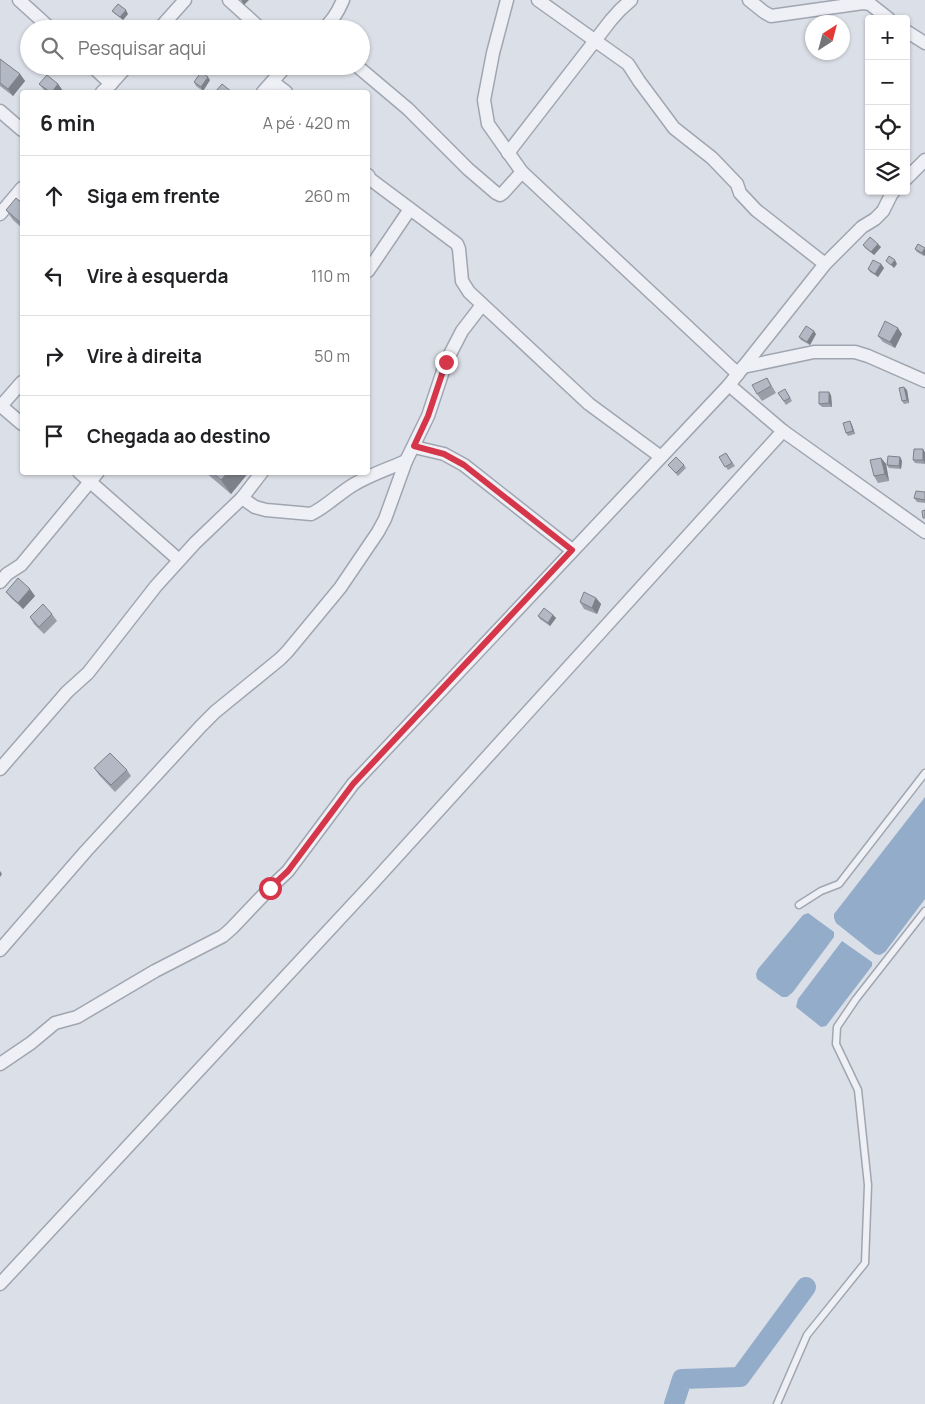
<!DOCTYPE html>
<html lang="pt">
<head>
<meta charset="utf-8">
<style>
  body { margin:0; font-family:Manrope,sans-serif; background:#f6f6f6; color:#202124 }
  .controls { position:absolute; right:15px; top:15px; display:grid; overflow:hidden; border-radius:5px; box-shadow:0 1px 4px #0004 }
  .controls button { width:45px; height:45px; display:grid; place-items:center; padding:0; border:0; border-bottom:1px solid #e0e0e0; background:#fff; color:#202124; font:25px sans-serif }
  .compass { position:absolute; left:805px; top:15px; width:45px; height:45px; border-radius:50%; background:#fff; box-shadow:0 1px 4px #0004; rotate:36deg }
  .stop { position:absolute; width:15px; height:15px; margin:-11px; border:4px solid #d6364a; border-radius:50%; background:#fff }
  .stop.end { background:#d6364a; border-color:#fff; box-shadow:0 1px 5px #0008 }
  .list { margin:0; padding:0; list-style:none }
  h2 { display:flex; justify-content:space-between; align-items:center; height:65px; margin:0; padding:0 20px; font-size:21px }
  h2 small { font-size:16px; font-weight:400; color:#757577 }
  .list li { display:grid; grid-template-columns:32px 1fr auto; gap:15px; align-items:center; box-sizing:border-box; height:80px; padding:0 20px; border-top:1px solid #e0e0e0 }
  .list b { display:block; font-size:19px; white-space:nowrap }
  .list em { font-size:16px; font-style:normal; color:#757577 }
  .icon { flex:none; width:28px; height:28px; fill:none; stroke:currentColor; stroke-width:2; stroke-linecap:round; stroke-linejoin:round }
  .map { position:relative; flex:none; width:925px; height:1404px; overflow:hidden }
  .search { position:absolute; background:#fff; box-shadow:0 1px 4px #0004; left:20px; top:20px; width:350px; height:55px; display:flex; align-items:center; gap:12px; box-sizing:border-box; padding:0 18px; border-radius:28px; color:#757577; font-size:19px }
  .panel { position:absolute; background:#fff; box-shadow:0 1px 4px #0004; left:20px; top:90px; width:350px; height:385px; border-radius:5px }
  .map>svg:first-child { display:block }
  .water { fill:#93acca }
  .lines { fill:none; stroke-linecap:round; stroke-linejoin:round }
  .river { stroke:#93acca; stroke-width:20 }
  .lane-casing { stroke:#a0a6b1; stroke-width:9 }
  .street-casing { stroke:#a0a6b1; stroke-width:15 }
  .lane { stroke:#eef0f5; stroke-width:6 }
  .street { stroke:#eef0f5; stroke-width:12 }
  .wall { fill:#999ea9 }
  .shaded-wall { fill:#7d8189 }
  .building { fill:#b2b8c4; stroke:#7d8189 }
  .route { stroke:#d6364a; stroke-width:6 }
</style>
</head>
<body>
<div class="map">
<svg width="925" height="1404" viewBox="0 0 925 1404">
  <rect width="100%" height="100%" fill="#dbdfe7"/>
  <g class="water">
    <path d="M925,797V899L885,952L880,955L875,954L836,923L834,918V914Z"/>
    <path d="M808,913L834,932V937L793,992L787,997H782L757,979L756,974L758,969L803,915Z"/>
    <path d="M842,941L872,962V966L826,1026L821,1027L796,1007L798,999Z"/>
  </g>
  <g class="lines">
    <path class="river" d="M674,1404L682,1379L740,1377L806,1287"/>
    <g class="lane-casing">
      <g id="lane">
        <path d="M799,905L821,891L839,884L925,773"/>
        <path d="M777,1404L807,1335L865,1263L868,1185L858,1090L836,1044L837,1027L856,999L925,911"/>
      </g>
    </g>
    <g class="street-casing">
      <g id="street">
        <path d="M19,0L51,29"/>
        <path d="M229,0L261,29"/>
        <path d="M507,0L493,53L484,100L488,124L522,172L738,374"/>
        <path d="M538,0L628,64L639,81L674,128L712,158L737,184L740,193L756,210L825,264"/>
        <path d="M749,0L764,12L771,16L863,3L870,4L889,19"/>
        <path d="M159,29L185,0"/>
        <path d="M323,29C333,21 338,12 343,0"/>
        <path d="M906,31L925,43"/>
        <path d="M92,66L111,84L102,92"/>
        <path d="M357,66L408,109L468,169L496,193L500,195L503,193L522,172"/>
        <path d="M273,82L286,92"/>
        <path d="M111,84L127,66"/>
        <path d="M263,92L286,66"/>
        <path d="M0,111L22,130"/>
        <path d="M508,153L611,20L620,10L631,0"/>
        <path d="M368,175L370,179L457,244L459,249L462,281L469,292L589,404L661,457"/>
        <path d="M906,179L925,160"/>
        <path d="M0,214L22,188"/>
        <path d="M368,271L410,209"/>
        <path d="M743,367L814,352H855L868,356L925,381"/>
        <path d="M729,385L783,431L925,532"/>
        <path d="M0,405L22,424"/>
        <path d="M0,407L22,382"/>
        <path d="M414,447L444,454L464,465L572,550"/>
        <path d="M79,472L179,560"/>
        <path d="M242,498L255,507L266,510L311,514C326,507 338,494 353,485C369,475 388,469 406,461"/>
        <path d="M0,582L7,574L21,565L98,472"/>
        <path d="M0,769L67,692L88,673L156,586L195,543L242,498L262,472"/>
        <path d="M0,950L86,851L201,726L215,712L280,659L287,652L340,588L378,532L385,519L406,461L428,416L446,362L462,331L482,305"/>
        <path d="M0,1064L31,1043L55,1023L77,1017L155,971L223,936L232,928L270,888L288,871L353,784L729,385L825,264L862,227L875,219L883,211L891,195L894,191"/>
        <path d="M0,1284L370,886L783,431"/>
      </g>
    </g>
    <use href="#lane" class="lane"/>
    <use href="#street" class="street"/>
  </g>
  <g class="wall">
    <path d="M112,11L128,14L123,20L115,14Z"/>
    <path d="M0,59L20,74L25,81L13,96L0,86Z"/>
    <path d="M210,80L203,91L196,86L194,82Z"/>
    <path d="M39,84H58L63,91L62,92H46L44,90Z"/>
    <path d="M22,201V228L13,220L6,210L22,203Z"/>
    <path d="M918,244L924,256L917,252L915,249Z"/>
    <path d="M863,245L881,247L874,255L865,248Z"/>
    <path d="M881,264L884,268L878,277L870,272L868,269Z"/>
    <path d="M816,334L810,345L801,340L799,337Z"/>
    <path d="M902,334L895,348L883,342L878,336Z"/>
    <path d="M767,378L776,393L762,401L757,394Z"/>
    <path d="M907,390L909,403L904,404L902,401Z"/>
    <path d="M787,392L792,401L786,405L778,393Z"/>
    <path d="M831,395L832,407H822L819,404Z"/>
    <path d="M850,421L852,425L855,434L848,436L846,433Z"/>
    <path d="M925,452V464L915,463L913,460Z"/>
    <path d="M726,453L735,466L728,470L719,457Z"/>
    <path d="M900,457L902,461L901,469L889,468L887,465Z"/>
    <path d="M881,458L886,464L889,481L878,483L874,476Z"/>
    <path d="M668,465H684L686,468L678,476Z"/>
    <path d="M205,472H249L231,494Z"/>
    <path d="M925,492V503L917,502L914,498Z"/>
    <path d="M6,592L35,596L23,609L11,598Z"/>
    <path d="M596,598L601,604L597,614L584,609L580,602Z"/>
    <path d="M52,614L57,621L44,634L34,624L30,617Z"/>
    <path d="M553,615L556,618L550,626L540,619L538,616Z"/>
    <path d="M94,768L127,770L131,776L115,792L99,775Z"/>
  </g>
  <g class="shaded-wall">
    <path d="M241,0H249L244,5Z"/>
    <path d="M126,10L128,14L123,20L120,17Z"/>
    <path d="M20,74L25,81L13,96L8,89Z"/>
    <path d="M208,77L210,80L203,91L201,87Z"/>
    <path d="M58,84L63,91L62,92H52Z"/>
    <path d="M878,244L881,247L874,255L871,252Z"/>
    <path d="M925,248V255L924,256L922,253Z"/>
    <path d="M895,260L897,264L894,268L891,265Z"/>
    <path d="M881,264L884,268L878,277L875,274Z"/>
    <path d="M898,328L902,334L895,348L890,342Z"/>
    <path d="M814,331L816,334L810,345L807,342Z"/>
    <path d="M904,387L907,390L909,403L907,400Z"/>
    <path d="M829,392L831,395L832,407L829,403Z"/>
    <path d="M850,421L852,425L855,434L853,431Z"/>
    <path d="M923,449L925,452V463L923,460Z"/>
    <path d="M900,457L902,461L901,469L899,466Z"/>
    <path d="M881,458L886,464L889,481L885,474Z"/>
    <path d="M228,472H249L231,494L221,480Z"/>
    <path d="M30,589L35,596L23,609L18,603Z"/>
    <path d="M596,598L601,604L597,614L592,608Z"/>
    <path d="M553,615L556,618L550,626L548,623Z"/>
    <path d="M0,871L2,874L0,877Z"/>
  </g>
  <g class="building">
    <path d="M118,4L126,10L120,17L112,11Z"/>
    <path d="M0,59L20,74L8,89L0,83Z"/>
    <path d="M201,72L208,77L201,87L194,82Z"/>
    <path d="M47,75L58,84L52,92H50L39,84Z"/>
    <path d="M222,84L232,92H215Z"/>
    <path d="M16,198L22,203V224L6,210Z"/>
    <path d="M870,237L878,244L871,252L863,245Z"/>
    <path d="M918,244L925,248L922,253L915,249Z"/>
    <path d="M889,256L895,260L891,265L886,261Z"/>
    <path d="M873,260L881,264L875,274L868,269Z"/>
    <path d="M885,321L898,328L890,342L878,336Z"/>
    <path d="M806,326L814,331L807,342L799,337Z"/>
    <path d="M767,378L771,386L757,394L752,385Z"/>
    <path d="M904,387L907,400L902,401L899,388Z"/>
    <path d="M785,389L790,398L784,401L778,393Z"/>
    <path d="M819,392H829V403L819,404Z"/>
    <path d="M850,421L853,431L846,433L843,423Z"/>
    <path d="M914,449H923V460H913Z"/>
    <path d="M726,453L732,463L725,467L719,457Z"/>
    <path d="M888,456L900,457L899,466L887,465Z"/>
    <path d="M676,457L684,465L676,473L668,465Z"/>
    <path d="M881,458L885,474L874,476L870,460Z"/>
    <path d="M212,472H228L221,480Z"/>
    <path d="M916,491L925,492V500L914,498Z"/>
    <path d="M925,510V518H923L922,511Z"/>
    <path d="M18,578L30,589L18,603L6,592Z"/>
    <path d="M584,592L596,598L592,608L580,602Z"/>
    <path d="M43,604L52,614L39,627L30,617Z"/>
    <path d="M544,608L553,615L548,623L538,616Z"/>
    <path d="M110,753L127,770L111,785L94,768Z"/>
  </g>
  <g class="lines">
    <path class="route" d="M270,888L288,871L353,784L572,550L464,465L444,454L414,446L428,416L446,362"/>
  </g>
</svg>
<div class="controls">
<button>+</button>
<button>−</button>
<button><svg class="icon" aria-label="locate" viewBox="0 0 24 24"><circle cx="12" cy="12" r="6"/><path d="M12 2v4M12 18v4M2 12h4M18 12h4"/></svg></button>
<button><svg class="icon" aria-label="layers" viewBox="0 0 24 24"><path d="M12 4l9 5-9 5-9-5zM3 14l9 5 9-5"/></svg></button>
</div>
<svg class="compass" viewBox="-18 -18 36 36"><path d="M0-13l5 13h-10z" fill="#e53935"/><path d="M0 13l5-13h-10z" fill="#757577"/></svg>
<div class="stop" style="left:270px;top:888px"></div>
<div class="stop end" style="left:446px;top:362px"></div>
<div class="search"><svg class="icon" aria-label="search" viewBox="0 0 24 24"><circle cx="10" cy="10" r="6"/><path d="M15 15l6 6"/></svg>Pesquisar aqui</div>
<section class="panel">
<h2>6 min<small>A pé · 420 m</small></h2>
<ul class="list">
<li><svg class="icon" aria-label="ahead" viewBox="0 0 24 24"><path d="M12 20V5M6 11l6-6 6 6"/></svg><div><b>Siga em frente</b></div><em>260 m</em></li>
<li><svg class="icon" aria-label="left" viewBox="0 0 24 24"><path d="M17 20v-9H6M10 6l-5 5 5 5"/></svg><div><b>Vire à esquerda</b></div><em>110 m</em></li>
<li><svg class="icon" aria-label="right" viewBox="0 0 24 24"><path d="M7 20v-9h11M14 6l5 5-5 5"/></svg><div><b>Vire à direita</b></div><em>50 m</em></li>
<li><svg class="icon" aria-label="arrive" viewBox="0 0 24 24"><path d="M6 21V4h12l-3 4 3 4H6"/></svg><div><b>Chegada ao destino</b></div></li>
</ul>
</section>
</div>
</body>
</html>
